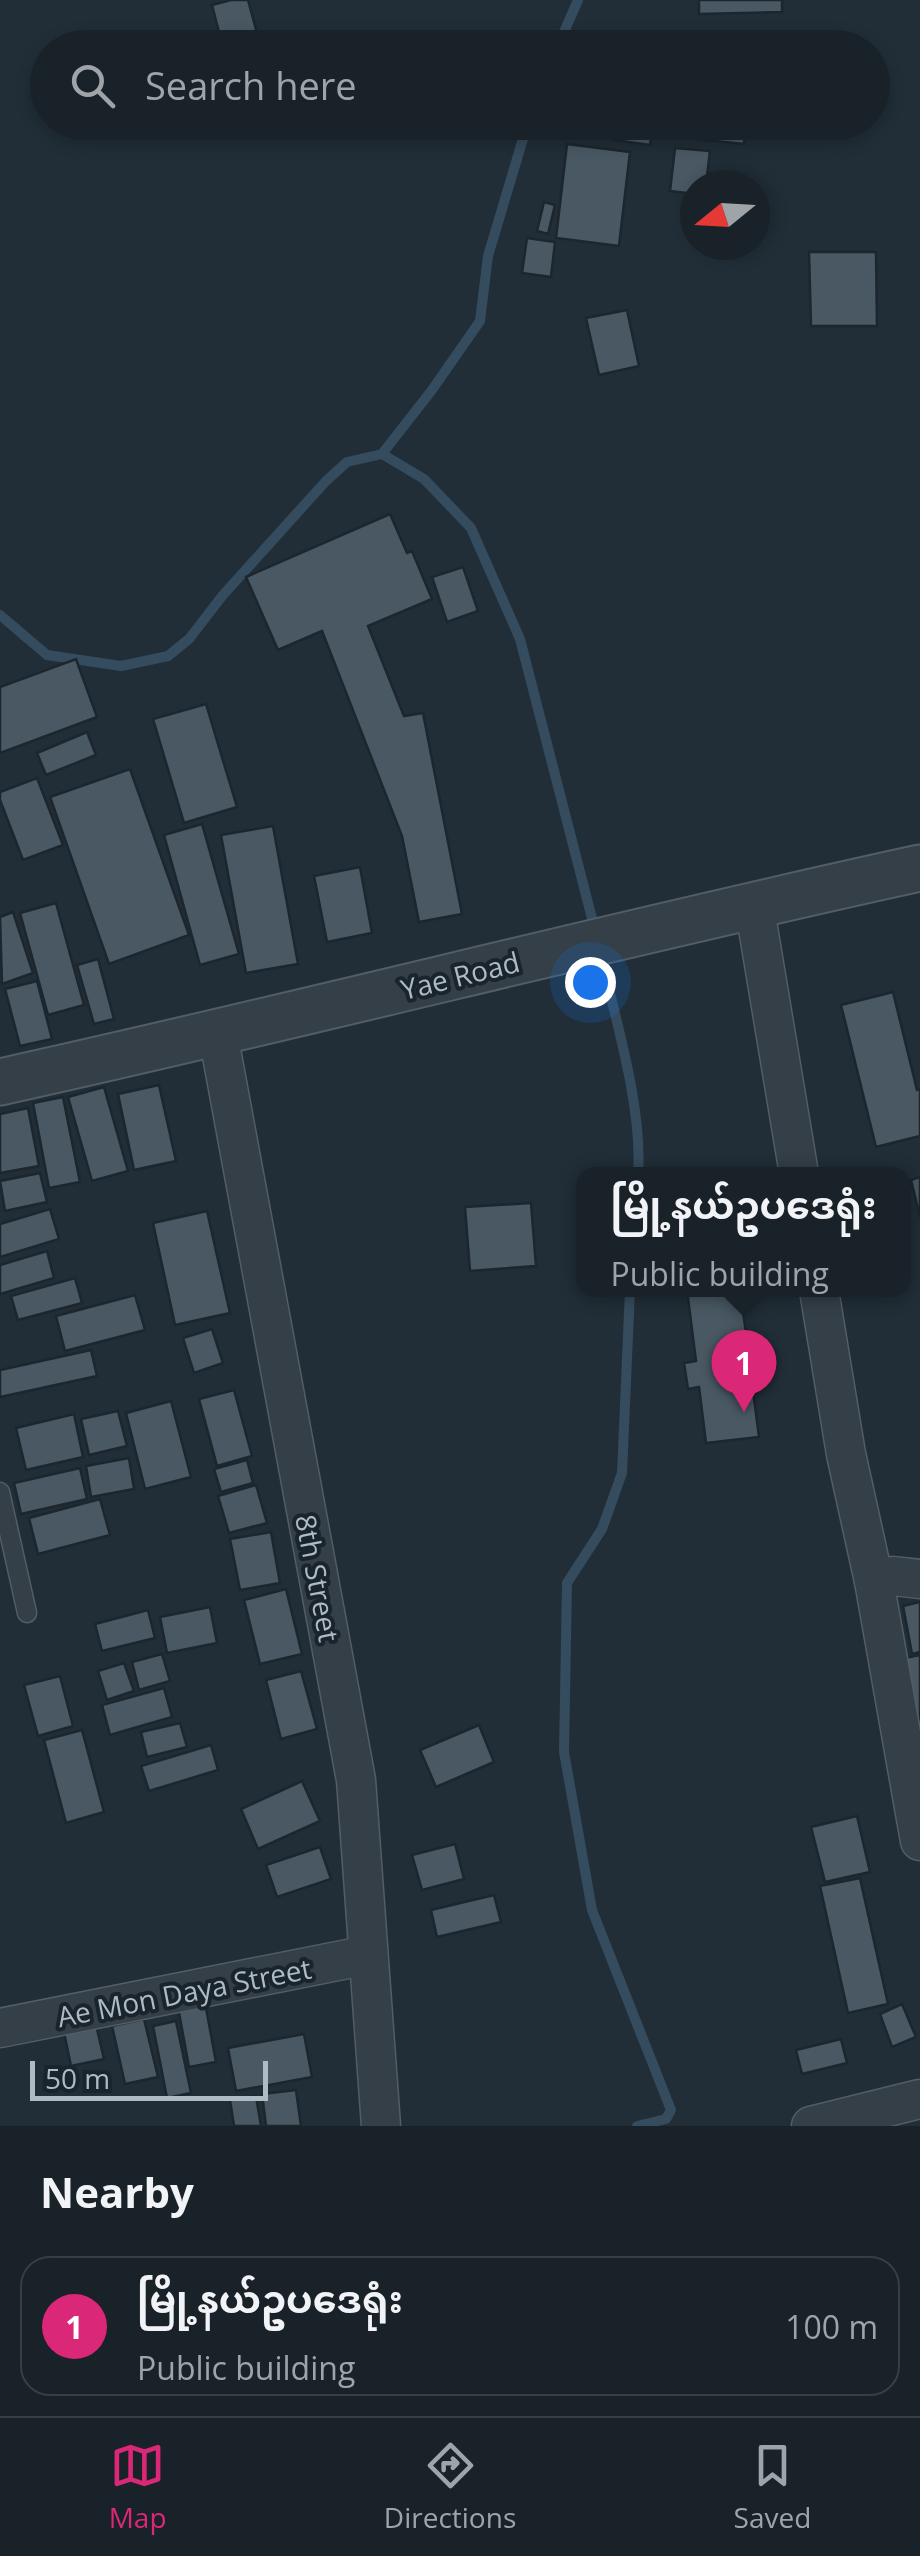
<!DOCTYPE html>
<html lang="en">
<head>
<meta charset="utf-8">
<style>
  body { margin:0; font-family:"Open Sans","Noto Sans Myanmar",sans-serif; background:#222a31; color:#f1f3f6 }
  .compass { position:absolute; left:680px; top:170px; width:90px; height:90px; border-radius:50%; background:#192229; box-shadow:0 5px 15px #0003; rotate:252deg }
  .scale { position:absolute; left:30px; bottom:25px; width:238px; box-sizing:border-box; padding-left:10px; border:5px solid #aebac4; border-top:0; font-size:28px; line-height:35px; white-space:nowrap; color:#aebac4; -webkit-text-stroke:8px #1a242c; paint-order:stroke }
  .you { position:absolute; left:590px; top:982px; width:35px; height:35px; margin:-25px; border:8px solid #fff; border-radius:50%; background:#1a73e8; box-shadow:0 0 0 15px #1a73e833 }
  .badge { display:grid; place-items:center; width:65px; height:65px; border-radius:50%; background:#db2777; color:#fff; font-size:32px; font-weight:700 }
  .pin { position:absolute; translate:-50% -82px; filter:drop-shadow(0 2px 5px #0008) }
  .pin::after { content:''; position:absolute; top:52px; width:35px; height:30px; background:inherit; clip-path:polygon(0 0,100% 0,50% 100%) }
  .popup { position:absolute; left:576px; top:1167px; width:335px; height:130px; box-sizing:border-box; display:grid; place-content:center; border-radius:20px; background:#192229; filter:drop-shadow(0 2px 8px #0005); font-size:32px; white-space:nowrap; color:#9fa4a8 }
  .popup b { font-size:38px; color:#f1f3f6 }
  .popup::after { content:''; position:absolute; left:50%; top:100%; margin-left:-20px; border:20px solid transparent; border-top-color:#192229 }
  .list { margin:0; padding:0; list-style:none }
  h2 { display:flex; justify-content:space-between; align-items:center; height:130px; margin:0; padding:0 40px; font-size:42px }
  h2 small { font-size:32px; font-weight:400; color:#9fa4a8 }
  .list li { display:grid; grid-template-columns:65px 1fr auto; gap:30px; align-items:center; box-sizing:border-box; height:140px; margin:0 20px 20px; padding:0 20px; border:2px solid #373f46; border-radius:30px }
  .list b { display:block; font-size:38px; white-space:nowrap }
  .list p { margin:0; font-size:32px; white-space:nowrap; color:#9fa4a8 }
  .list em { font-size:32px; font-style:normal; color:#9fa4a8 }
  .icon { flex:none; width:55px; height:55px; fill:none; stroke:currentColor; stroke-width:2; stroke-linecap:round; stroke-linejoin:round }
  .map { position:relative; flex:none; width:920px; height:2126px; overflow:hidden }
  .search { position:absolute; background:#192229; box-shadow:0 5px 15px #0003; left:30px; right:30px; top:30px; height:110px; display:flex; align-items:center; gap:25px; box-sizing:border-box; padding:0 35px; border-radius:55px; color:#9fa4a8; font-size:38px }
  .sheet { height:290px; background:#192229 }
  nav { display:flex; justify-content:space-around; align-items:center; box-sizing:border-box; height:140px; border-top:2px solid #373f46; background:#192229; font-size:28px; color:#9fa4a8 }
  nav a { display:grid; justify-items:center; gap:5px }
  nav .on { color:#db2777 }
  .map>svg:first-child { display:block }
  .lines { fill:none; stroke-linecap:round; stroke-linejoin:round }
  .stream { stroke:#354c5e; stroke-width:10 }
  .building { fill:#495863; stroke:#1c262e; stroke-width:2.5 }
  .service-casing { stroke:#525d65; stroke-width:21 }
  .minor-casing { stroke:#525d65; stroke-width:41 }
  .tertiary-casing { stroke:#525d65; stroke-width:49 }
  .service { stroke:#343f47; stroke-width:18 }
  .minor { stroke:#343f47; stroke-width:38 }
  .tertiary { stroke:#343f47; stroke-width:45 }
  .labels { text-anchor:middle; dominant-baseline:central; stroke-width:8; stroke-linejoin:round; paint-order:stroke }
  .street-label { font-size:28px; fill:#aebac4; stroke:#1a242c }
</style>
</head>
<body>
<div class="map">
<svg width="920" height="2126" viewBox="0 0 920 2126">
  <rect width="100%" height="100%" fill="#212e37"/>
  <g class="lines">
    <g class="stream">
      <path d="M557,48L578,0"/>
      <path d="M382,454L424,479L471,528L520,639L595,930"/>
      <path d="M0,615L47,655L121,666L168,656L189,639L223,595L326,481L347,462L382,454L432,390L480,321L488,256L528,122"/>
      <path d="M600,952C615,1018 643,1108 638,1174"/>
      <path d="M630,1290L622,1473L602,1529L567,1583L564,1752L592,1910L671,2110L666,2119L637,2126"/>
    </g>
  </g>
  <g class="building">
    <path d="M231,0H248L261,48H223L212,5Z"/>
    <path d="M699,0H782V12L699,14Z"/>
    <path d="M616,122H653L650,145L614,140Z"/>
    <path d="M668,122H746L744,144L666,136Z"/>
    <path d="M567,144L630,152L619,246L556,238Z"/>
    <path d="M675,148L710,151L706,185H695V194L670,191Z"/>
    <path d="M544,202L555,205L548,234L537,231Z"/>
    <path d="M527,238L555,242L551,277L522,273Z"/>
    <path d="M809,252H876L877,326H811Z"/>
    <path d="M627,310L639,366L599,375L586,318Z"/>
    <path d="M390,514L407,553L412,551L432,599L368,626L404,716L423,713L462,914L419,922L402,836L322,631L278,650L246,577Z"/>
    <path d="M463,567L478,611L447,622L432,577Z"/>
    <path d="M76,659L97,717L0,753V687Z"/>
    <path d="M206,704L237,807L184,823L153,719Z"/>
    <path d="M87,732L96,755L46,775L37,753Z"/>
    <path d="M130,769L189,935L109,964L50,797Z"/>
    <path d="M37,778L63,845L23,860L0,800V792Z"/>
    <path d="M202,824L239,954L200,965L164,835Z"/>
    <path d="M273,826L298,964L246,973L221,835Z"/>
    <path d="M360,867L372,933L327,942L314,876Z"/>
    <path d="M56,903L84,1005L48,1015L20,913Z"/>
    <path d="M13,912L33,973L2,984L0,917Z"/>
    <path d="M98,959L114,1019L94,1024L77,965Z"/>
    <path d="M37,981L52,1039L20,1046L5,989Z"/>
    <path d="M893,992L917,1090L920,1089V1136L876,1147L841,1005Z"/>
    <path d="M159,1085L176,1161L134,1170L118,1094Z"/>
    <path d="M104,1087L128,1171L92,1181L68,1097Z"/>
    <path d="M63,1097L80,1182L49,1188L33,1103Z"/>
    <path d="M28,1108L39,1166L0,1173V1114Z"/>
    <path d="M40,1173L47,1202L5,1211L0,1181Z"/>
    <path d="M920,1177V1217L911,1180Z"/>
    <path d="M531,1203L536,1266L470,1271L465,1207Z"/>
    <path d="M50,1209L59,1239L0,1257V1224Z"/>
    <path d="M207,1211L230,1313L175,1325L153,1223Z"/>
    <path d="M47,1251L54,1278L0,1294V1265Z"/>
    <path d="M75,1278L82,1303L18,1320L11,1296Z"/>
    <path d="M687,1290H740L748,1347L764,1345L768,1373L751,1375L759,1437L706,1443L699,1387L688,1389L684,1363L696,1361Z"/>
    <path d="M135,1295L145,1330L65,1351L56,1316Z"/>
    <path d="M212,1329L223,1363L194,1373L183,1338Z"/>
    <path d="M91,1350L97,1376L0,1397V1370Z"/>
    <path d="M234,1390L252,1456L217,1466L199,1399Z"/>
    <path d="M171,1401L191,1477L145,1489L126,1413Z"/>
    <path d="M118,1411L127,1446L89,1455L81,1419Z"/>
    <path d="M74,1414L83,1457L26,1470L16,1428Z"/>
    <path d="M129,1458L134,1489L91,1497L86,1466Z"/>
    <path d="M247,1460L253,1483L221,1492L214,1469Z"/>
    <path d="M80,1468L87,1499L21,1514L14,1483Z"/>
    <path d="M256,1485L267,1523L229,1533L218,1496Z"/>
    <path d="M100,1499L110,1535L38,1554L29,1518Z"/>
    <path d="M271,1532L280,1583L240,1590L230,1539Z"/>
    <path d="M286,1589L302,1654L260,1664L244,1600Z"/>
    <path d="M920,1602V1652L912,1654L903,1606Z"/>
    <path d="M210,1607L217,1643L167,1653L160,1617Z"/>
    <path d="M148,1610L155,1638L102,1651L95,1624Z"/>
    <path d="M162,1654L170,1681L139,1690L132,1662Z"/>
    <path d="M920,1655V1734L905,1658Z"/>
    <path d="M124,1663L134,1691L107,1700L98,1671Z"/>
    <path d="M301,1671L317,1729L281,1739L266,1680Z"/>
    <path d="M60,1676L73,1726L38,1736L24,1685Z"/>
    <path d="M164,1688L172,1717L110,1735L102,1705Z"/>
    <path d="M180,1723L187,1747L147,1757L141,1732Z"/>
    <path d="M479,1725L494,1762L436,1787L420,1750Z"/>
    <path d="M82,1730L104,1812L66,1823L44,1740Z"/>
    <path d="M211,1745L218,1770L149,1791L141,1766Z"/>
    <path d="M302,1781L320,1821L258,1849L241,1809Z"/>
    <path d="M857,1816L870,1872L825,1882L811,1827Z"/>
    <path d="M455,1844L464,1879L422,1890L412,1855Z"/>
    <path d="M320,1847L331,1879L277,1897L266,1865Z"/>
    <path d="M860,1878L888,2004L848,2013L820,1886Z"/>
    <path d="M494,1895L501,1922L437,1937L431,1910Z"/>
    <path d="M204,1997L216,2062L189,2067L177,2002Z"/>
    <path d="M902,2004L916,2037L892,2047L880,2014Z"/>
    <path d="M94,2016L104,2059L71,2066L62,2023Z"/>
    <path d="M144,2019L158,2077L125,2084L112,2026Z"/>
    <path d="M176,2021L191,2093L167,2098L153,2026Z"/>
    <path d="M304,2034L312,2077L236,2091L228,2048Z"/>
    <path d="M841,2039L847,2063L802,2074L796,2050Z"/>
    <path d="M296,2090L301,2126H266L262,2094Z"/>
    <path d="M256,2096L261,2126H234L230,2100Z"/>
  </g>
  <g class="lines">
    <g class="service-casing">
      <path id="service" d="M0,1492L27,1613"/>
    </g>
    <g class="minor-casing">
      <g id="minor">
        <path d="M754,904L799,1174"/>
        <path d="M218,1034L356,1780L381,2126"/>
        <path d="M819,1290L846,1454L874,1581L893,1576L920,1579"/>
        <path d="M874,1581L920,1841"/>
        <path d="M0,2028L368,1955"/>
        <path d="M811,2126L920,2099"/>
      </g>
    </g>
    <g class="tertiary-casing">
      <path id="tertiary" d="M0,1082C308,1014 612,935 920,868"/>
    </g>
    <use href="#service" class="service"/>
    <use href="#minor" class="minor"/>
    <use href="#tertiary" class="tertiary"/>
  </g>
  <g class="labels">
    <g class="street-label">
      <text transform="translate(460 975) rotate(-14)">Yae Road</text>
      <text transform="translate(318 1578) rotate(79)">8th Street</text>
      <text transform="translate(184 1992) rotate(-11)">Ae Mon Daya Street</text>
    </g>
  </g>
</svg>
<svg class="compass" viewBox="-18 -18 36 36"><path d="M0-13l5 13h-10z" fill="#e53935"/><path d="M0 13l5-13h-10z" fill="#9fa4a8"/></svg>
<div class="scale">50 m</div>
<div class="you"></div>
<div class="pin badge" style="left:744px;top:1412px">1</div>
<div class="popup"><b>မြို့နယ်ဥပဒေရုံး</b>Public building</div>
<div class="search"><svg class="icon" aria-label="search" viewBox="0 0 24 24"><circle cx="10" cy="10" r="6"/><path d="M15 15l6 6"/></svg>Search here</div>
</div>
<section class="sheet">
<h2>Nearby<small></small></h2>
<ul class="list">
<li><span class="badge">1</span><div><b>မြို့နယ်ဥပဒေရုံး</b><p>Public building</p></div><em>100 m</em></li>
</ul>
</section>
<nav>
<a class="on"><svg class="icon" aria-label="map" viewBox="0 0 24 24"><path d="M3 6l6-2 6 2 6-2v14l-6 2-6-2-6 2zM9 4v14M15 6v14"/></svg>Map</a>
<a><svg class="icon" aria-label="directions" viewBox="0 0 24 24"><path d="M12 3l9 9-9 9-9-9zM9 14v-3h6M13 9l2 2-2 2"/></svg>Directions</a>
<a><svg class="icon" aria-label="saved" viewBox="0 0 24 24"><path d="M7 4h10v16l-5-4-5 4z"/></svg>Saved</a>
</nav>
</body>
</html>
